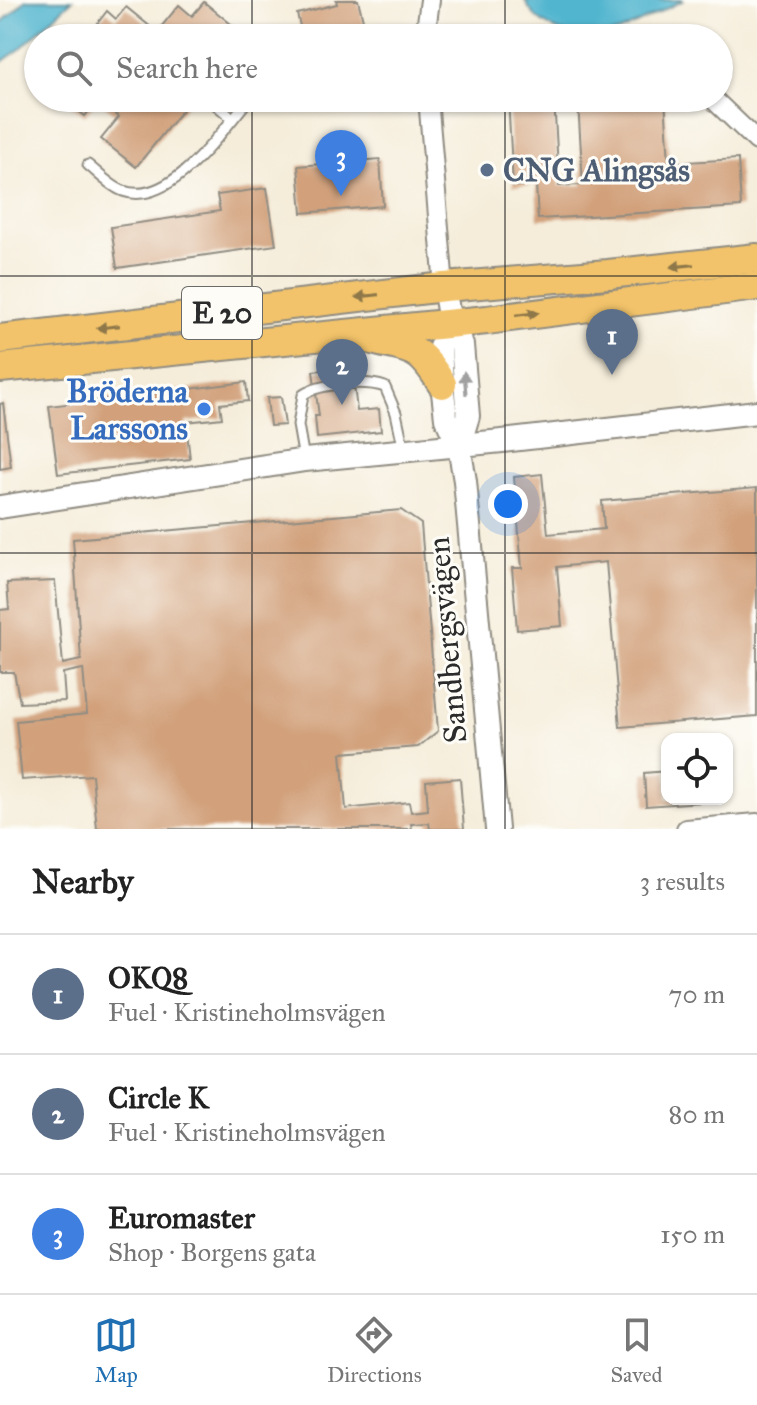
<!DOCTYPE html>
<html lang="en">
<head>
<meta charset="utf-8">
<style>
  body { margin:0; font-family:"IM FELL Great Primer",serif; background:#f6f6f6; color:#222 }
  .controls { position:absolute; right:24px; bottom:24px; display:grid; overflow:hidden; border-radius:16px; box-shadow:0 2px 6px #0004 }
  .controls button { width:72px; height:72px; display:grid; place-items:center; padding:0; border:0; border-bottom:2px solid #e0e0e0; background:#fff; color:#222; font:40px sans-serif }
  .you { position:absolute; left:508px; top:504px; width:28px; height:28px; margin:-20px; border:6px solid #fff; border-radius:50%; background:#1a73e8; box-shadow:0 0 0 12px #1a73e833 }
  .badge { display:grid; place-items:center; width:52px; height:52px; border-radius:50%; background:#1f6fb2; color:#fff; font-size:26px; font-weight:700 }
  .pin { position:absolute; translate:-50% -66px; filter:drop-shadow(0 2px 4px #0008) }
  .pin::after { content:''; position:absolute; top:42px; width:28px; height:24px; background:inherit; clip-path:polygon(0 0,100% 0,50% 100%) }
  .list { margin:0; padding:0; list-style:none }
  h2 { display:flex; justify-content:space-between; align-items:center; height:104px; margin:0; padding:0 32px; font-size:34px }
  h2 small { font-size:26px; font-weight:400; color:#767676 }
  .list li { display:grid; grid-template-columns:52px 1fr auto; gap:24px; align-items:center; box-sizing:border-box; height:120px; padding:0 32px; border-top:2px solid #e0e0e0 }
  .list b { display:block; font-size:30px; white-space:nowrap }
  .list p { margin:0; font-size:26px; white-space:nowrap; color:#767676 }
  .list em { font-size:26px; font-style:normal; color:#767676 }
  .icon { flex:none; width:44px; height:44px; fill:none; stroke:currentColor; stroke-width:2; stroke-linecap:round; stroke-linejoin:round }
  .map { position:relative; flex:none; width:757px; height:829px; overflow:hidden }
  .search { position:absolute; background:#fff; box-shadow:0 2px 6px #0004; left:24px; right:24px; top:24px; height:88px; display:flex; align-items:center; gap:20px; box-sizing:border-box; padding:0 28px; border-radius:44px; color:#767676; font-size:30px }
  .sheet { height:464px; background:#fff }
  nav { display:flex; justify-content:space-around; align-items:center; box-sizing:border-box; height:112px; border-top:2px solid #e0e0e0; background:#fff; font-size:22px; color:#767676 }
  nav a { display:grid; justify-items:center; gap:4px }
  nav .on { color:#1f6fb2 }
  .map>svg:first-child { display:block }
  .water { fill:#51b5cf; stroke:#3e707d; stroke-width:2 }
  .building { fill:#d2a17b }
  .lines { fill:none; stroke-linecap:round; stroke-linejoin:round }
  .service-casing { stroke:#908c82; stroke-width:13 }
  .minor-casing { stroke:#908c82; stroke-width:22 }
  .tertiary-casing { stroke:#908c82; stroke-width:26 }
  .trunk-casing { stroke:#908c82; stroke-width:32 }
  .service { stroke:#fff; stroke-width:9 }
  .minor { stroke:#fff; stroke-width:18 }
  .tertiary { stroke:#fff; stroke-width:22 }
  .trunk { stroke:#f2c36a; stroke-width:28 }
  .oneway { fill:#8e774a }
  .oneway2 { fill:#a0a0a0 }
  .grid { fill:none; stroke:#2b2b2b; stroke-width:2; stroke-opacity:0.55 }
  .service-dot { fill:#5c6f8a; stroke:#fdfcf7; stroke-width:3 }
  .shop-dot { fill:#3f7fe0; stroke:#fdfcf7; stroke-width:3 }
  .labels { text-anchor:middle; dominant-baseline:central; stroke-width:6; stroke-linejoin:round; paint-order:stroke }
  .shield { fill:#fdfcf7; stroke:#6a6a68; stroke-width:2 }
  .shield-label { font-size:30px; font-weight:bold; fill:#2b2b2b }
  .service-label { font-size:32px; font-weight:bold; fill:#4e5e75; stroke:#fdfcf7; text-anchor:start }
  .shop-label { font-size:32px; font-weight:bold; fill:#366cbe; stroke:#fdfcf7; text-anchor:end }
  .street-label { font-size:32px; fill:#2b2b2b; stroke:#fdfcf7 }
</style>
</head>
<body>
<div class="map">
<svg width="757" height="829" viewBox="0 0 757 829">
  <rect width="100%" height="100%" fill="#fdfcf7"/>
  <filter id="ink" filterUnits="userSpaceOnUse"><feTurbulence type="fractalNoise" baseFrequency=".0125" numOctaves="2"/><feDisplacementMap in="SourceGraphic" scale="16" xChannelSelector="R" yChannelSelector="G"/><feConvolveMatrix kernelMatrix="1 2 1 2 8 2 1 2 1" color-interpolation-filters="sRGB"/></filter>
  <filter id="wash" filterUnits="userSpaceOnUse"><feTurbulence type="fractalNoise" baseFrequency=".006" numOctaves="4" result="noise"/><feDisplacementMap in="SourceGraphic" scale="32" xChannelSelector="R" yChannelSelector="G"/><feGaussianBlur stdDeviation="1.8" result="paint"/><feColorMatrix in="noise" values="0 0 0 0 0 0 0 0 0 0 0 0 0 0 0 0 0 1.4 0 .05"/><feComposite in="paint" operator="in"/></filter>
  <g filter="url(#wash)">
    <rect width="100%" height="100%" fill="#f5edda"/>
    <g class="water">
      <path d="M26,0H72L20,49L0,63V24Z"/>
      <path d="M525,0H684C663,9 624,33 604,36C576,40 536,29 525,0Z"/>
    </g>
    <g id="blocks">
      <g class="building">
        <path d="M336,0H358L366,32L342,38H303L297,14L337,4Z"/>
        <path d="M204,2L248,38L87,37L107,11L116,19L126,7L157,32L179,5L192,16Z"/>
        <path d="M62,98H192L136,167L101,139L119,117L98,100L85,116Z"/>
        <path d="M508,98H554L559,186L583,185L578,102L665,98L669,163L738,159L741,207L538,219L536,185L513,186Z"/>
        <path d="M380,159L383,206L302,213L298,166Z"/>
        <path d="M267,188L276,245L117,268L111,227L220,211L217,195Z"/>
        <path d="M352,367L357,411L379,409L381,431L317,438L315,416H319L313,371Z"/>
        <path d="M246,382L248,401L220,404L222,418L186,422L190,459L58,474L49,406Z"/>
        <path d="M281,397L285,425L270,426L267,398Z"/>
        <path d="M3,403L11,467L0,469V404Z"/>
        <path d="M542,474L548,534L604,529L602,501L757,488V716L620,727L606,562L557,567L562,626L517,630L512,568H522L514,477Z"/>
        <path d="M401,510L421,524L438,731L418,747L341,753L346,809L409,802L411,812L428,810L426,781L460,778L464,829H430L429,823L411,824L412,829H97L92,775L22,780L16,721L87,714L83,669L63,673L65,701L20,703L14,672H0V610L9,609L7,583L55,581L63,664L81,660L73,539Z"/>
        <path d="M667,771V799H716V801L646,806L644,773Z"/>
      </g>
    </g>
  </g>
  <g filter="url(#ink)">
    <use href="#blocks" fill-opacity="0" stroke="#908c82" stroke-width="2"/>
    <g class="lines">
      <g class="service-casing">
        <g id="service">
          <path d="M208,98L232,118"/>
          <path d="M88,165C98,173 111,187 123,191C171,208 222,130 250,98"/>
          <path d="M304,459L298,425L303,395C319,383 366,380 385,387L396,413L404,450"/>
        </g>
      </g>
      <g class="minor-casing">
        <g id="minor">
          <path d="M425,38L430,0"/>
          <path d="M428,98L444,287"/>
          <path d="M712,98L757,141"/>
          <path d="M686,829L757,823"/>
        </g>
      </g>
      <g class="tertiary-casing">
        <g id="tertiary">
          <path d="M444,287L450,322L462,345L468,416L459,446"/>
          <path d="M450,322L440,347L442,384L446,418L459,446L465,481L497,829"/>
          <path d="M0,507L305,460L502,441L757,412"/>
        </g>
      </g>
      <g class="trunk-casing">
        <g id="trunk">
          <path d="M0,339L444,287L608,274L757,258"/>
          <path d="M369,339C412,351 417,343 442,384"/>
          <path d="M0,368L487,320L757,286"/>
        </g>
      </g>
      <use href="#service" class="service"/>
      <use href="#minor" class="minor"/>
      <use href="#tertiary" class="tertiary"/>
      <use href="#trunk" class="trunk"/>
    </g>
    <defs><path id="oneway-solid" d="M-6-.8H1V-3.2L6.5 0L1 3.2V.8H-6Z" transform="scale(2)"/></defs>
    <g class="oneway">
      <use href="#oneway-solid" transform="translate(682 266) rotate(174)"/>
      <use href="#oneway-solid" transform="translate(367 296) rotate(173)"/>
      <use href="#oneway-solid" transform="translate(527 314) rotate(-7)"/>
      <use href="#oneway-solid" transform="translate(108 327) rotate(173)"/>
    </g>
    <use class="oneway2" href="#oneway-solid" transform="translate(465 383) rotate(-95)"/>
  </g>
  <path class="grid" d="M252,0V38M505,0V38M252,98V829M505,98V829M0,276H757M0,553H757"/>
  <circle class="service-dot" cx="487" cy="170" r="8"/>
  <circle class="shop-dot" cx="204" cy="409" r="8"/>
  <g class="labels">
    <rect class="shield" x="182" y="287" width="80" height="52" rx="6"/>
    <g class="shield-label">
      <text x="222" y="313">E 20</text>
    </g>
    <g class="service-label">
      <text x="503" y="170">CNG Alingsås</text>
    </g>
    <g class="shop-label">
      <text x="188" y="391">Bröderna<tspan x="188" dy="37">Larssons</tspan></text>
    </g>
    <g class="street-label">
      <text transform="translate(447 640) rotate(-95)">Sandbergsvägen</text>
    </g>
  </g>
</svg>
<div class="controls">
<button><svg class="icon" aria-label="locate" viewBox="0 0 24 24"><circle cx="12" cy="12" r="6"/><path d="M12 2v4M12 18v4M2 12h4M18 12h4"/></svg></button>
</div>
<div class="you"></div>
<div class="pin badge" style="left:612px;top:375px;background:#5c6f8a">1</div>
<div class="pin badge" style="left:342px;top:405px;background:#5c6f8a">2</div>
<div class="pin badge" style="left:341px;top:196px;background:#3f7fe0">3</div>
<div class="search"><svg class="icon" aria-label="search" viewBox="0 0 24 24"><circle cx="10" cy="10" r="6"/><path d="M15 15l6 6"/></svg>Search here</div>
</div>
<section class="sheet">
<h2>Nearby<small>3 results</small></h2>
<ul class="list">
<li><span class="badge" style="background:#5c6f8a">1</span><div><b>OKQ8</b><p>Fuel · Kristineholmsvägen</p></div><em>70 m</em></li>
<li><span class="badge" style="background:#5c6f8a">2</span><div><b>Circle K</b><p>Fuel · Kristineholmsvägen</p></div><em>80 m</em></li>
<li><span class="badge" style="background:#3f7fe0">3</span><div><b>Euromaster</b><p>Shop · Borgens gata</p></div><em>150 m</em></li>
</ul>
</section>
<nav>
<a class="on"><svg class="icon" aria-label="map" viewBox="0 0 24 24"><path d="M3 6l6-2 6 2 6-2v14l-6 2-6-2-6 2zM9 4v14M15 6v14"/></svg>Map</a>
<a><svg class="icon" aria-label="directions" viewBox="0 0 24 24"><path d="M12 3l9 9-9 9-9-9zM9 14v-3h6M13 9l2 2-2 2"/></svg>Directions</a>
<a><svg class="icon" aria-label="saved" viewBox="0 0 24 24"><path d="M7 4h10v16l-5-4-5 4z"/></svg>Saved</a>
</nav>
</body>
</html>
